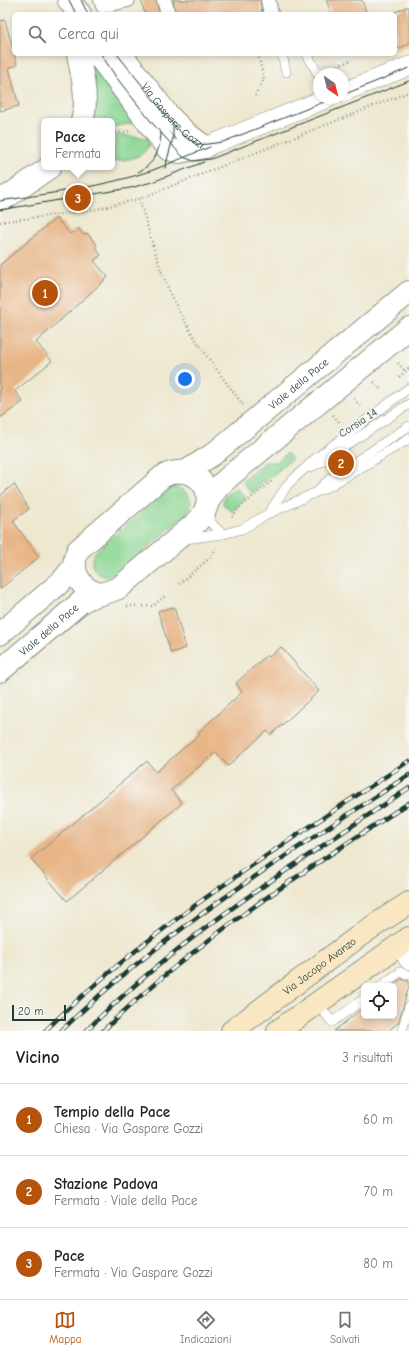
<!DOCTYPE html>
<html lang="it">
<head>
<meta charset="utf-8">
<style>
  body { margin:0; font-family:"Comic Neue",sans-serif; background:#f6f6f6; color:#202124 }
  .controls { position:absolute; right:12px; bottom:12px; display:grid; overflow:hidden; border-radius:6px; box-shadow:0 2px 6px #0003 }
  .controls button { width:36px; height:36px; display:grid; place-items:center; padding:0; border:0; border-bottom:1px solid #e0e0e0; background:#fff; color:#202124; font:20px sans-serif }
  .compass { position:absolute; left:313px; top:68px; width:36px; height:36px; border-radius:50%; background:#fff; box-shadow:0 2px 6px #0003; rotate:145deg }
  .scale { position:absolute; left:12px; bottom:10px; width:54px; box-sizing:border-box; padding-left:4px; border:2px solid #1f3d34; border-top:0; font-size:11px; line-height:14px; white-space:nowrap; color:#1f3d34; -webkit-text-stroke:3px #f6f6f2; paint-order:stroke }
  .you { position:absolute; left:185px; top:379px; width:14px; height:14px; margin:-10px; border:3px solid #fff; border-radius:50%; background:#1a73e8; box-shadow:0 0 0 6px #1a73e833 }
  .badge { display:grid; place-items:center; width:26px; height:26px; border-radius:50%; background:#b45309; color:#fff; font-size:13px; font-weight:700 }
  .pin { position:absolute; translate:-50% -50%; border:2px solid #fff; box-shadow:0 1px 4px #0006 }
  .popup { position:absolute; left:41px; top:118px; width:74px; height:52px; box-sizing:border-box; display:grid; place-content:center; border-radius:6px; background:#fff; filter:drop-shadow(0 1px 3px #0005); font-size:13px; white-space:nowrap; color:#757577 }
  .popup b { font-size:15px; color:#202124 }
  .popup::after { content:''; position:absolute; left:50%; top:100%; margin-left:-8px; border:8px solid transparent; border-top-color:#fff }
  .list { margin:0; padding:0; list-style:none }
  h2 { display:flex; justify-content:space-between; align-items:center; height:52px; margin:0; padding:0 16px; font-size:17px }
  h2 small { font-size:13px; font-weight:400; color:#757577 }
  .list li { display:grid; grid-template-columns:26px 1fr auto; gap:12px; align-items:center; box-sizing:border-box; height:72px; padding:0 16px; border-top:1px solid #e0e0e0 }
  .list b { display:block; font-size:15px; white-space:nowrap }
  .list p { margin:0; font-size:13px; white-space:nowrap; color:#757577 }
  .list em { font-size:13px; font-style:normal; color:#757577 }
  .icon { flex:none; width:22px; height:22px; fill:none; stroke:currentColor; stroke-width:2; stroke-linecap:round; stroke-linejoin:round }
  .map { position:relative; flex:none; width:409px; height:1031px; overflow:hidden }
  .search { position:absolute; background:#fff; box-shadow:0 2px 6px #0003; left:12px; right:12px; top:12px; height:44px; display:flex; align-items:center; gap:10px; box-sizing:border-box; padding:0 14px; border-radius:6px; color:#757577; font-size:15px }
  .sheet { height:268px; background:#fff }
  nav { display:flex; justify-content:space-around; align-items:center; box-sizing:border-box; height:56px; border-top:1px solid #e0e0e0; background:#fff; font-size:11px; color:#757577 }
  nav a { display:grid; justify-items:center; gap:2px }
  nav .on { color:#b45309 }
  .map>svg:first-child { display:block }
  .green { fill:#89d693; stroke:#548a64 }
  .building { fill:#e8b587 }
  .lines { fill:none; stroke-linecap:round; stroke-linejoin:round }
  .service-casing { stroke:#869282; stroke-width:10 }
  .pedestrian-casing { stroke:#869282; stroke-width:16 }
  .minor-casing { stroke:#869282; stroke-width:20 }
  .tertiary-casing { stroke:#869282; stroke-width:24 }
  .secondary-casing { stroke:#869282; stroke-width:24 }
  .path { stroke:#869282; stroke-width:2.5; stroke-dasharray:1 3; stroke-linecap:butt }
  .service { stroke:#fff; stroke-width:9 }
  .pedestrian { stroke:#fff; stroke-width:14 }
  .minor { stroke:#fff; stroke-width:19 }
  .tertiary { stroke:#fff; stroke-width:22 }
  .secondary { stroke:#f9e7c3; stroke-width:22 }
  .tram { stroke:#1f3d34; stroke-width:1 }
  .rail-casing { stroke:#1f3d34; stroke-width:4.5 }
  .rail { stroke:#f6f6f2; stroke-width:3; stroke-dasharray:9; stroke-linecap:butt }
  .labels { text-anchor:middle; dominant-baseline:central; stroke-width:3.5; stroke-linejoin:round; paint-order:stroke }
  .street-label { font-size:11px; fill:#1f3d34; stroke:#f6f6f2 }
</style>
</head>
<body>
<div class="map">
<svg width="409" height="1031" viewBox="0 0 409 1031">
  <rect width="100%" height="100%" fill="#f6f6f2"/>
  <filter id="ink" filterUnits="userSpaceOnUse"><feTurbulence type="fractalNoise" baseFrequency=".025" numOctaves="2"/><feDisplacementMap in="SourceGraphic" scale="8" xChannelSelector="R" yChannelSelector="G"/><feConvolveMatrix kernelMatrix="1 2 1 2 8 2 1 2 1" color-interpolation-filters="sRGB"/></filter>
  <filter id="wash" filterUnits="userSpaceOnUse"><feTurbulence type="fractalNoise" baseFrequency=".012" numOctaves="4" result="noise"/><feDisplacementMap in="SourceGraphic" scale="16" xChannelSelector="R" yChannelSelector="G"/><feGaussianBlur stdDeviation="0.9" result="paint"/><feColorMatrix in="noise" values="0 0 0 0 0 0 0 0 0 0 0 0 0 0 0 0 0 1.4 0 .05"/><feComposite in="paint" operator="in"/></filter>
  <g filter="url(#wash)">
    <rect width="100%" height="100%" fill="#eee8d0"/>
    <g class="green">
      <path d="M89,54L139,122L112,127V121H89Z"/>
      <path d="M116,135L149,138C151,157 126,161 112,161Z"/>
      <path d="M287,453L292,459L251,493L242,481L265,462H277Z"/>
      <path d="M236,487L246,499L232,511L225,507L223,502L226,495Z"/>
      <path d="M172,488C186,487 195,499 189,512L118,573L106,577C93,574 88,562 96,551L162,495Z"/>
    </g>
    <g id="blocks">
      <g class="building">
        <path d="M141,0H156L159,14H145Z"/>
        <path d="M173,0H260L262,14H176Z"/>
        <path d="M326,0H362L367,14H332Z"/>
        <path d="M409,6V44L395,50V12Z"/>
        <path d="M5,20L17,65L9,68L19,106L0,111V21Z"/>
        <path d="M56,218L70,234L78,228L84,235L87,233L97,245L95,247L101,255L94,261L108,277L36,342L52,361L15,391L23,402L0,418V265Z"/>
        <path d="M14,484L29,509L13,521L39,557L0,589V496Z"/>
        <path d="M174,607L186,648L171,653L158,611Z"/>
        <path d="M281,647L319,691L271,735L267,731L228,766L216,752L171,790L182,803L67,901L31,859L147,761L156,772L200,734L199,732L242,692L236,683L267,655L269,657Z"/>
        <path d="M401,979L409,981V986L398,1023L388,1031H334L364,1007V1016H394V984Z"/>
      </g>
    </g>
  </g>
  <g filter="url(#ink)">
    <use href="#blocks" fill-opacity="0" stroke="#869282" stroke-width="1"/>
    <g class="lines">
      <g class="service-casing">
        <g id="service">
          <path d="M282,54L286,72"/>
          <path d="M307,54L319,76"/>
          <path d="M309,468L321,462L409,404"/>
          <path d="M320,488L331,478L409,426"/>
          <path d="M208,512L212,524L223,534"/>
          <path d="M269,513L288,484L316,458L409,388"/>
          <path d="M184,539L223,534L242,529L268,514L330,486L409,439"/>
          <path d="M381,986L400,972L409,975"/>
          <path d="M317,1003L332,1022L364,999"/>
          <path d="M402,1031L409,1006"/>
        </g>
      </g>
      <g class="pedestrian-casing">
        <g id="pedestrian">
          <path d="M101,0L103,6L128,0"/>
          <path d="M164,0L168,14"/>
          <path d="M268,0L271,14"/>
        </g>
      </g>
      <g class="minor-casing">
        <g id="minor">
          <path d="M343,92L409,66"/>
          <path d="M205,147L328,98"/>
          <path d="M399,944L409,960"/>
        </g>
      </g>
      <g class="tertiary-casing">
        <g id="tertiary">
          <path d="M69,1L80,14"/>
          <path d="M78,54C82,76 89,99 82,121"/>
          <path d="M97,54L168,149L179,152L205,147"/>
          <path id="s1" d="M121,54L168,115L186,133L205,147"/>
          <path d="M0,198L7,197L50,167"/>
          <path id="s2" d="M185,472L212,455L409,292"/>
          <path d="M209,500L218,487L231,475L409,328"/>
          <path d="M0,634L63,580L75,565"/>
          <path id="s3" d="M0,671L81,602C93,594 107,594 120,587L198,521C224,492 193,459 162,477L78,550C68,569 81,592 102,594"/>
        </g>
      </g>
      <g class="secondary-casing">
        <g id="secondary">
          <path id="s4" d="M232,1031L366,931L409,903"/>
          <path d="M278,1031L409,938"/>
        </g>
      </g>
      <g class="path">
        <path d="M330,68L350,61"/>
        <path d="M255,96L264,79L258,54"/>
        <path d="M112,133L129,131"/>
        <path d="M139,199C151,236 160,277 179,311C197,345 221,375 243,405"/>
        <path d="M0,222L93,210L139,199L409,92"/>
        <path d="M398,363L405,371"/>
        <path d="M399,377L409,368"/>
        <path d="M374,382L382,391"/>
        <path d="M354,399L361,407"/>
        <path d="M333,415L341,424"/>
        <path d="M232,517L239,508L273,480"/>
        <path d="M179,584L212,556L216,548"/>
        <path d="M127,606H153L165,596"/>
      </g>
      <use href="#service" class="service"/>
      <use href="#pedestrian" class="pedestrian"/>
      <use href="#minor" class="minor"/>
      <use href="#tertiary" class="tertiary"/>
      <use href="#secondary" class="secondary"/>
      <g class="tram">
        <path d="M69,0L76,14"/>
        <path d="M81,0L88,14"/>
        <path d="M101,54L116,77L153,124L183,157L194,161L211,159L409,81"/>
        <path d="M117,54L173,124L186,138L200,145L223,142L334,98"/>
        <path d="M343,95L409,68"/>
        <path d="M165,168L173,138V124"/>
        <path d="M138,172C155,164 160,150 161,133"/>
        <path d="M0,201C51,193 104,187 153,170C172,163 191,154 210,147"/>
        <path d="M0,210L130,188L152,182L204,162"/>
      </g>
      <g class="rail-casing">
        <g id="rail">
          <path d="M45,1031C153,924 283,845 409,761"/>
          <path d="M61,1031C165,930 288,854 409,775"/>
          <path d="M86,1031C181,935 297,863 409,788"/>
          <path d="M103,1031C194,942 302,872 409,803"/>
        </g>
      </g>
      <use href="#rail" class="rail"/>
    </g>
  </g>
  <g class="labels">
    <g class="street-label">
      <text stroke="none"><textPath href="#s1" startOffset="81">Via Gaspare Gozzi</textPath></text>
      <text stroke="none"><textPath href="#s2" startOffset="144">Viale della Pace</textPath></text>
      <text transform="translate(358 423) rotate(-33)">Corsia 14</text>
      <text stroke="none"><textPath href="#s3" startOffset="64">Viale della Pace</textPath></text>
      <text stroke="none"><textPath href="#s4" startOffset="109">Via Jacopo Avanzo</textPath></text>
    </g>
  </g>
</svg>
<div class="controls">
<button><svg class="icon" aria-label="locate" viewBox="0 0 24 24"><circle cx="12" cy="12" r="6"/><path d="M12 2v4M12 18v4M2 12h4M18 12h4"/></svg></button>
</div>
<svg class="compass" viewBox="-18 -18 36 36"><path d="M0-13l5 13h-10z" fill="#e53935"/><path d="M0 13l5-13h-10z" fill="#757577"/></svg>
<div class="scale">20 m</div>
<div class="you"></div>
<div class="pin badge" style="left:45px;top:293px">1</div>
<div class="pin badge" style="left:341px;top:463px">2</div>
<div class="pin badge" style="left:78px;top:198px">3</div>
<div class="popup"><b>Pace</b>Fermata</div>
<div class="search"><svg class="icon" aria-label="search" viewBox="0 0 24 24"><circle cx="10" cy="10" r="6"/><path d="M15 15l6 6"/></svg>Cerca qui</div>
</div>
<section class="sheet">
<h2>Vicino<small>3 risultati</small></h2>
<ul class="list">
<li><span class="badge">1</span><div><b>Tempio della Pace</b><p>Chiesa · Via Gaspare Gozzi</p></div><em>60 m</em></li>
<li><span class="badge">2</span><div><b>Stazione Padova</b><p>Fermata · Viale della Pace</p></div><em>70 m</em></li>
<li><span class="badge">3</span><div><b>Pace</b><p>Fermata · Via Gaspare Gozzi</p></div><em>80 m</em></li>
</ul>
</section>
<nav>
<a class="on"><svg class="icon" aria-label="map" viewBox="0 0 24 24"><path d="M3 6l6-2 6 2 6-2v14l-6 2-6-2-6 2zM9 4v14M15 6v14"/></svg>Mappa</a>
<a><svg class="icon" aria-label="directions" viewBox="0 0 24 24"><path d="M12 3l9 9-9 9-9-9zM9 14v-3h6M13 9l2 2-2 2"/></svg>Indicazioni</a>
<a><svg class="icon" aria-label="saved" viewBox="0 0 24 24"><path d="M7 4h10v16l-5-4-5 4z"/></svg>Salvati</a>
</nav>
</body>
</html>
